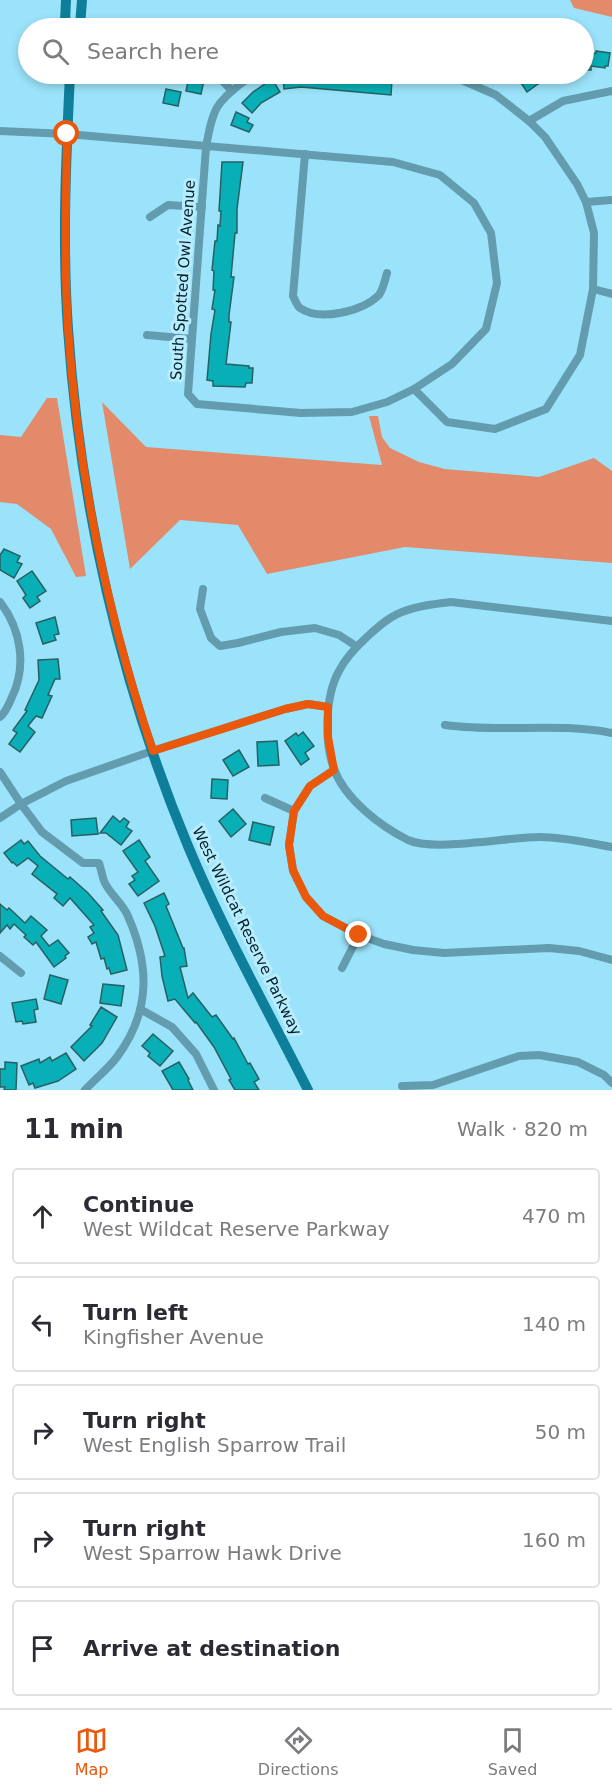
<!DOCTYPE html>
<html lang="en">
<head>
<meta charset="utf-8">
<style>
  body { margin:0; font-family:"DejaVu Sans",sans-serif; background:#f7f7f7; color:#2b2b33 }
  .stop { position:absolute; width:18px; height:18px; margin:-14px; border:4px solid #ea580c; border-radius:50%; background:#fff }
  .stop.end { background:#ea580c; border-color:#fff; box-shadow:0 2px 6px #0008 }
  .list { margin:0; padding:0; list-style:none }
  h2 { display:flex; justify-content:space-between; align-items:center; height:78px; margin:0; padding:0 24px; font-size:26px }
  h2 small { font-size:20px; font-weight:400; color:#7c7c81 }
  .list li { display:grid; grid-template-columns:39px 1fr auto; gap:18px; align-items:center; box-sizing:border-box; height:96px; margin:0 12px 12px; padding:0 12px; border:2px solid #e1e1e2; border-radius:6px }
  .list b { display:block; font-size:22px; white-space:nowrap }
  .list p { margin:0; font-size:20px; white-space:nowrap; color:#7c7c81 }
  .list em { font-size:20px; font-style:normal; color:#7c7c81 }
  .icon { flex:none; width:33px; height:33px; fill:none; stroke:currentColor; stroke-width:2; stroke-linecap:round; stroke-linejoin:round }
  .map { position:relative; flex:none; width:612px; height:1090px; overflow:hidden }
  .search { position:absolute; background:#fff; box-shadow:0 3px 9px #0003; left:18px; right:18px; top:18px; height:66px; display:flex; align-items:center; gap:15px; box-sizing:border-box; padding:0 21px; border-radius:33px; color:#7c7c81; font-size:22px }
  .sheet { height:618px; background:#fff }
  nav { display:flex; justify-content:space-around; align-items:center; box-sizing:border-box; height:84px; border-top:2px solid #e1e1e2; background:#fff; font-size:16px; color:#7c7c81 }
  nav a { display:grid; justify-items:center; gap:3px }
  nav .on { color:#ea580c }
  .map>svg:first-child { display:block }
  .green { fill:#e38a6a }
  .building { fill:#09afb6; stroke:#286063; stroke-width:1.5 }
  .lines { fill:none; stroke-linecap:round; stroke-linejoin:round }
  .minor { stroke:#649caf; stroke-width:8 }
  .secondary { stroke:#0e7f9a; stroke-width:10 }
  .route { stroke:#ea580c; stroke-width:8 }
  .labels { text-anchor:middle; dominant-baseline:central; stroke-width:6; stroke-linejoin:round; paint-order:stroke }
  .street-label { font-size:15px; fill:#011f28; stroke:#b8edff }
</style>
</head>
<body>
<div class="map">
<svg width="612" height="1090" viewBox="0 0 612 1090">
  <rect width="100%" height="100%" fill="#9be3fa"/>
  <g class="green">
    <path d="M570,0H612V17L574,8Z"/>
    <path d="M47,398H57L86,576L76,577L51,529L17,504L0,502V435L21,437Z"/>
    <path d="M102,402L146,447L382,465L369,416H378L382,437L390,448L419,462L445,469L539,477L594,458L612,471V563L405,547L267,574L238,525L180,520L130,569Z"/>
  </g>
  <g class="building">
    <path d="M596,51L610,53L608,66H605V68L591,66V70H584V55L596,53Z"/>
    <path d="M283,74H297L311,76V74L360,80L361,77L392,80L391,95L301,87L284,89Z"/>
    <path d="M529,74H559L538,84L527,92L519,80Z"/>
    <path d="M189,77L204,80L201,94L186,91Z"/>
    <path d="M272,79L280,92L261,103L252,113L242,103L253,92Z"/>
    <path d="M166,89L181,92L178,106L163,103Z"/>
    <path d="M236,112L249,118L247,122L253,125L249,132L231,125Z"/>
    <path d="M222,162H243L237,209V233H235L231,277H234L229,315V322H231L226,364L249,366V368H253L252,383H246L245,387L213,386V381L207,380L211,334L215,310L212,309L215,290H213L214,271L212,270L215,241H217L218,225L220,226L221,211H219Z"/>
    <path d="M4,549L20,556L17,562L22,564L14,578L0,570V555Z"/>
    <path d="M32,571L46,591L37,597L40,601L30,608L23,598L26,595L17,581Z"/>
    <path d="M55,617L59,634L54,635L56,640L43,644L36,623Z"/>
    <path d="M58,659L60,679H55L48,695L52,696L42,718L36,716L28,726L35,732L20,752L9,744L17,733L13,730L27,711L25,710L39,680L38,660Z"/>
    <path d="M303,732L314,746L305,753L309,759L301,765L285,741L296,733L298,736Z"/>
    <path d="M277,741L279,765L258,766L257,742Z"/>
    <path d="M239,750L249,767L233,776L223,760Z"/>
    <path d="M212,779L228,780L227,799L211,798Z"/>
    <path d="M233,809L246,824L231,837L219,821Z"/>
    <path d="M113,816L120,822L124,818L129,822L126,827L132,831L121,845L106,833H100Z"/>
    <path d="M96,818L98,834L72,836L71,820Z"/>
    <path d="M253,822L274,827L270,845L249,840Z"/>
    <path d="M21,840L24,844L28,841L40,856L68,879L70,877L88,893L103,910L101,911L118,935L127,970L111,974L109,968L107,969L104,958L101,959L96,942L92,944L88,937L94,933L90,927L94,925L70,898L63,906L54,898L57,894L32,874L38,866L28,858L17,866L13,862L12,863L4,853Z"/>
    <path d="M139,840L150,857L145,861L159,881L138,896L129,884L135,880L132,876L138,872L123,851Z"/>
    <path d="M164,893L169,904L166,906L183,948H184L187,966L180,967L188,998L193,993L212,1017L216,1015L233,1039L234,1038L248,1064L250,1063L259,1079L254,1082L259,1090H235L229,1080L231,1079L214,1047L196,1022L195,1023L175,999L168,1001L162,976L160,957L165,956L155,926L144,903Z"/>
    <path d="M0,904L7,910L9,908L25,923L31,916L47,930L41,936L49,946L58,940L69,953L65,956L66,958L54,967L36,942L33,945L24,937L26,935L14,924L10,929L7,925L0,933Z"/>
    <path d="M50,975L68,980L61,1004L44,999Z"/>
    <path d="M103,984L124,986L121,1006L100,1003Z"/>
    <path d="M36,999L38,1009L34,1010L36,1022L23,1024L22,1021L16,1022L12,1003Z"/>
    <path d="M101,1007L117,1017L102,1043L84,1061L71,1047L92,1026L90,1025Z"/>
    <path d="M153,1034L173,1051L160,1066L148,1056L150,1053L142,1046Z"/>
    <path d="M66,1053L76,1069L58,1081L35,1088L33,1083L29,1085L21,1066L39,1059L40,1063L50,1057L52,1061Z"/>
    <path d="M5,1062L17,1063L16,1090H4L5,1087H0V1069H5Z"/>
    <path d="M179,1062L189,1079L188,1080L193,1090H173L162,1071Z"/>
  </g>
  <g class="lines">
    <g class="minor">
      <path d="M216,74L232,91"/>
      <path d="M529,121L563,101L612,91"/>
      <path d="M0,131L67,134L393,162L440,175L474,203L491,233L497,283L486,329L452,364L414,389L387,402L352,412L301,413L197,404L188,394L206,147C208,136 210,124 214,114C218,100 245,78 259,74"/>
      <path d="M305,154L293,296C295,300 297,306 300,308C320,322 363,311 379,295C383,290 385,280 387,273"/>
      <path d="M586,202L612,200"/>
      <path d="M150,217L168,205L202,207"/>
      <path d="M593,289L612,294"/>
      <path d="M147,335L192,339"/>
      <path d="M414,389L447,422L495,429L546,409L580,355L593,289L594,233L586,202L577,184L545,137L529,121L496,95L448,74"/>
      <path d="M203,589L200,609L211,638L220,646L238,643L281,632L315,628L339,635L356,646"/>
      <path d="M0,602C21,629 27,666 12,697C9,704 6,712 0,717"/>
      <path d="M612,621L451,602C434,604 417,606 402,612C389,617 378,627 368,636C357,646 346,657 339,671C325,696 324,742 334,769C345,799 380,826 408,840C434,852 508,837 540,837C564,837 588,843 612,847"/>
      <path d="M445,725C500,733 557,722 612,733"/>
      <path d="M334,770L310,786L294,811L289,845L293,871L306,897L323,916L359,935L384,944L413,950L444,953L549,948L579,951L612,960"/>
      <path d="M0,772L21,804L42,832L83,863H99C101,869 102,875 104,881C109,893 121,902 127,914C150,965 151,1011 117,1057C108,1069 95,1079 85,1090"/>
      <path d="M265,798L294,811"/>
      <path d="M0,818L21,804L66,781L152,751L285,709L308,704L328,707"/>
      <path d="M0,956L21,973"/>
      <path d="M342,968L359,935"/>
      <path d="M140,1009L172,1027L196,1054L214,1090"/>
      <path d="M402,1086L433,1085L519,1056L539,1055L578,1062L604,1075L612,1083"/>
    </g>
    <g class="secondary">
      <path d="M66,0L65,22L68,28"/>
      <path d="M77,28L80,26L82,0"/>
      <path d="M70,74C66,158 62,244 68,329C80,506 120,683 188,846C223,930 267,1009 308,1090"/>
    </g>
  </g>
  <g class="lines">
    <path class="route" d="M67,134C66,199 64,265 68,329C78,473 107,614 153,751L285,709L308,704L328,707V737L334,770L310,786L294,811L289,845L293,870L306,897L323,916L359,935"/>
  </g>
  <g class="labels">
    <g class="street-label">
      <text transform="translate(183 280) rotate(-86)">South Spotted Owl Avenue</text>
      <text transform="translate(247 931) rotate(64)">West Wildcat Reserve Parkway</text>
    </g>
  </g>
</svg>
<div class="stop" style="left:67px;top:134px"></div>
<div class="stop end" style="left:359px;top:935px"></div>
<div class="search"><svg class="icon" aria-label="search" viewBox="0 0 24 24"><circle cx="10" cy="10" r="6"/><path d="M15 15l6 6"/></svg>Search here</div>
</div>
<section class="sheet">
<h2>11 min<small>Walk · 820 m</small></h2>
<ul class="list">
<li><svg class="icon" aria-label="ahead" viewBox="0 0 24 24"><path d="M12 20V5M6 11l6-6 6 6"/></svg><div><b>Continue</b><p>West Wildcat Reserve Parkway</p></div><em>470 m</em></li>
<li><svg class="icon" aria-label="left" viewBox="0 0 24 24"><path d="M17 20v-9H6M10 6l-5 5 5 5"/></svg><div><b>Turn left</b><p>Kingfisher Avenue</p></div><em>140 m</em></li>
<li><svg class="icon" aria-label="right" viewBox="0 0 24 24"><path d="M7 20v-9h11M14 6l5 5-5 5"/></svg><div><b>Turn right</b><p>West English Sparrow Trail</p></div><em>50 m</em></li>
<li><svg class="icon" aria-label="right" viewBox="0 0 24 24"><path d="M7 20v-9h11M14 6l5 5-5 5"/></svg><div><b>Turn right</b><p>West Sparrow Hawk Drive</p></div><em>160 m</em></li>
<li><svg class="icon" aria-label="arrive" viewBox="0 0 24 24"><path d="M6 21V4h12l-3 4 3 4H6"/></svg><div><b>Arrive at destination</b></div></li>
</ul>
</section>
<nav>
<a class="on"><svg class="icon" aria-label="map" viewBox="0 0 24 24"><path d="M3 6l6-2 6 2 6-2v14l-6 2-6-2-6 2zM9 4v14M15 6v14"/></svg>Map</a>
<a><svg class="icon" aria-label="directions" viewBox="0 0 24 24"><path d="M12 3l9 9-9 9-9-9zM9 14v-3h6M13 9l2 2-2 2"/></svg>Directions</a>
<a><svg class="icon" aria-label="saved" viewBox="0 0 24 24"><path d="M7 4h10v16l-5-4-5 4z"/></svg>Saved</a>
</nav>
</body>
</html>
